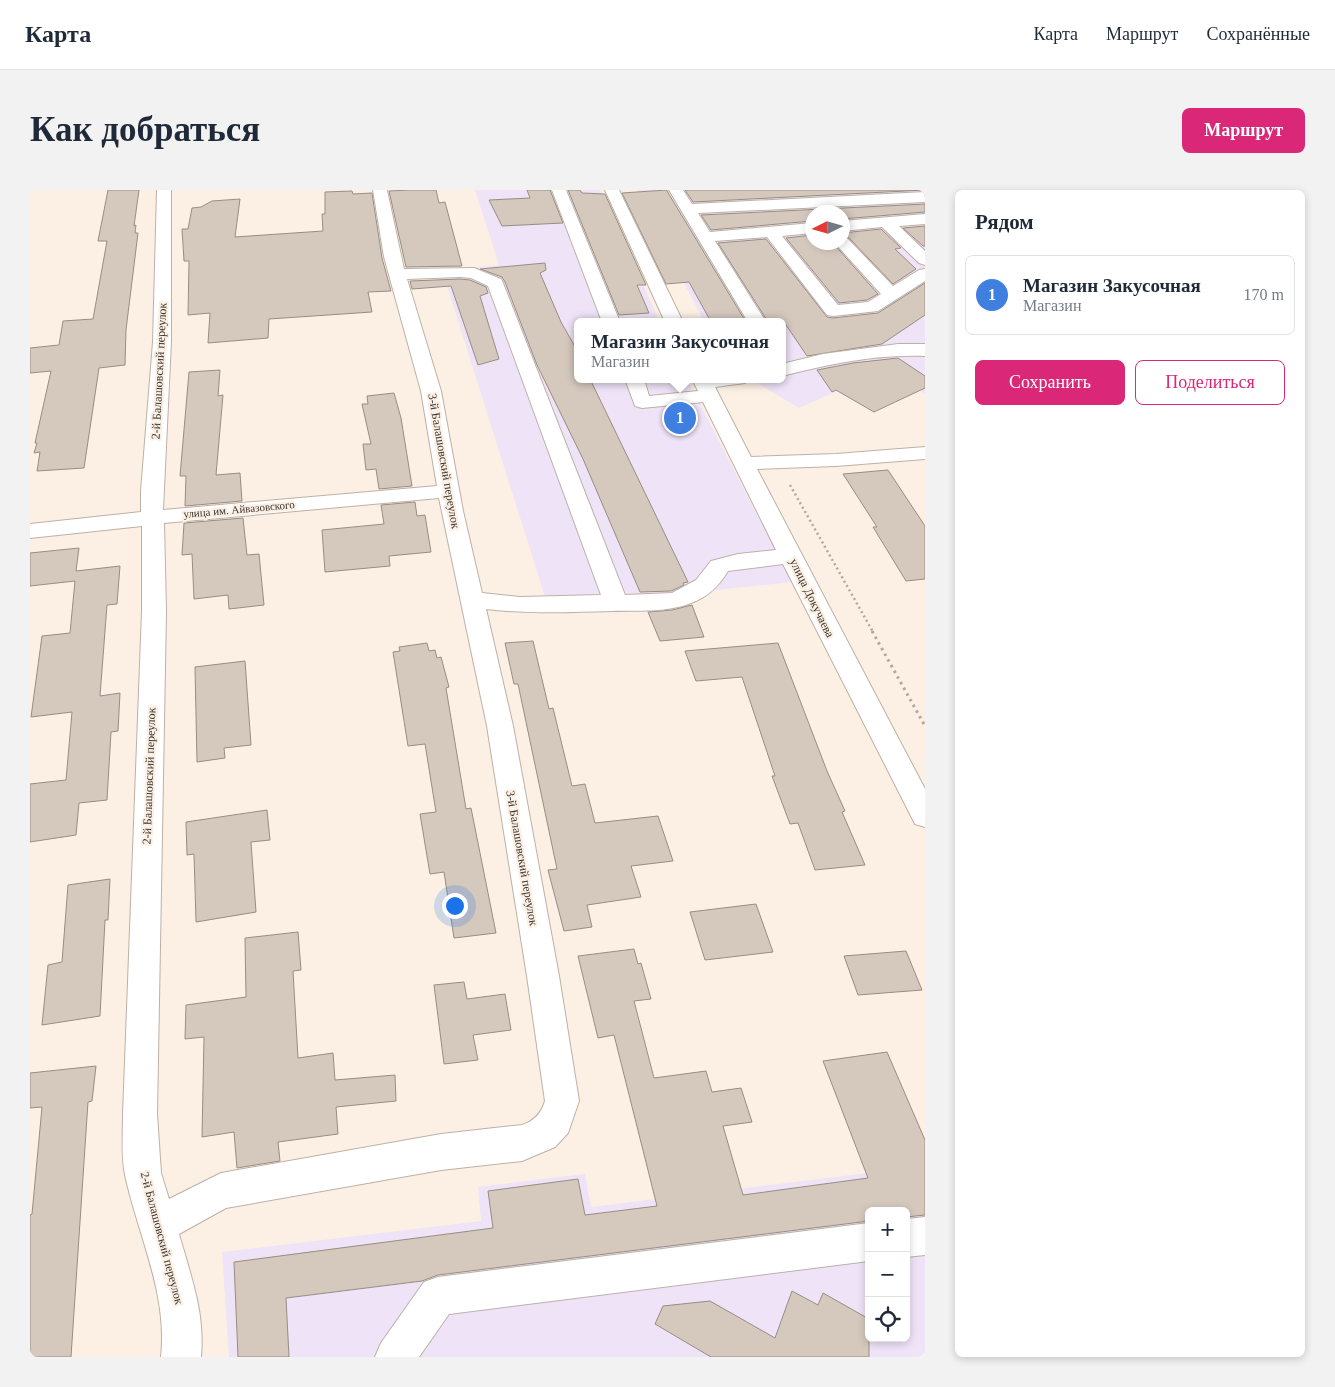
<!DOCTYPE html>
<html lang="ru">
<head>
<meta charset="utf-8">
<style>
  body { margin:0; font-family:"Times New Roman",serif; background:#f2f2f3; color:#1f2937 }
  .controls { position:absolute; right:15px; bottom:15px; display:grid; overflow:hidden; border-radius:8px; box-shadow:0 2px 8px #0003 }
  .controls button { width:45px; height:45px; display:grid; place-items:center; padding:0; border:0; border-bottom:1px solid #e0e1e3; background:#fff; color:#1f2937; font:25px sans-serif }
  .compass { position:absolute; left:775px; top:15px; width:45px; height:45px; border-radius:50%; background:#fff; box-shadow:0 2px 8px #0003; rotate:265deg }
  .you { position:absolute; left:424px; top:715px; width:18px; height:18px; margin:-12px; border:4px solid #fff; border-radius:50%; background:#1a73e8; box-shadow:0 0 0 8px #1a73e833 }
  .badge { display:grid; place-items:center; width:32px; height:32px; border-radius:50%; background:#db2777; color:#fff; font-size:16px; font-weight:700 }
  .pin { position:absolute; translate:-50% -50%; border:2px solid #fff; box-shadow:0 1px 5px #0006 }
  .popup { position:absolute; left:544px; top:128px; width:212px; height:65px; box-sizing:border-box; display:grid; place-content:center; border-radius:8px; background:#fff; filter:drop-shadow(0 1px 4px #0005); font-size:16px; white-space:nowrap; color:#747a83 }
  .popup b { font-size:19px; color:#1f2937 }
  .popup::after { content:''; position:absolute; left:50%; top:100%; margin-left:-10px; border:10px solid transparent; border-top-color:#fff }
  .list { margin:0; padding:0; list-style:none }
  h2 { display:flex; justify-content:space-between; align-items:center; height:65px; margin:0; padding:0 20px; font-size:21px }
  h2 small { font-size:16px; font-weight:400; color:#747a83 }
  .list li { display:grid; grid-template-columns:32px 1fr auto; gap:15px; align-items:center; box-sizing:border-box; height:80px; margin:0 10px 10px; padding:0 10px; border:1px solid #e0e1e3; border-radius:8px }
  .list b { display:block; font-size:19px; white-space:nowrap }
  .list p { margin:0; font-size:16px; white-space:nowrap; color:#747a83 }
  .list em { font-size:16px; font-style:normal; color:#747a83 }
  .actions { display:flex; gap:10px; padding:15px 20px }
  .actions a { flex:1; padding:11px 0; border:1px solid #db2777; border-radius:8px; text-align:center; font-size:18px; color:#db2777 }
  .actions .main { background:#db2777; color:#fff }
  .icon { flex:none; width:28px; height:28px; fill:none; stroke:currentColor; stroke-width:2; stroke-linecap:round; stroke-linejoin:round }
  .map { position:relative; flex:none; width:895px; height:1167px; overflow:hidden; border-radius:8px }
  header { display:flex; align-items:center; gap:30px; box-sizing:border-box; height:70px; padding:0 25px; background:#fff; border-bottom:1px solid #e0e1e3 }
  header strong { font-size:24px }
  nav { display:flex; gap:28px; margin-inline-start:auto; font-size:18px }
  .intro { display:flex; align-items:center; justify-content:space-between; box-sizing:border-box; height:120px; padding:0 30px }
  h1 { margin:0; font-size:35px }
  .button { padding:12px 22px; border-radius:8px; background:#db2777; color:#fff; font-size:18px; font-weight:700 }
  main { display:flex; gap:30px; padding:0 30px }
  aside { flex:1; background:#fff; border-radius:8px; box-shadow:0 2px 8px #0003 }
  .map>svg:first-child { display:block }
  .industrial { fill:#efe3f7; fill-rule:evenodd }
  .building { fill:#d5c9be; stroke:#988d83 }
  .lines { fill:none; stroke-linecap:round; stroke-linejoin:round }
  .minor-casing { stroke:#bcb1a6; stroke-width:2 }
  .path-far1 { stroke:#b1a89f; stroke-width:2.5; stroke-dasharray:2 3; stroke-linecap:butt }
  .path { stroke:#b1a89f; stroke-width:3; stroke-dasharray:2.5 4; stroke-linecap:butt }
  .minor { fill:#fff; fill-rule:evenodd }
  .labels { text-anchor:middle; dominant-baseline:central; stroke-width:4.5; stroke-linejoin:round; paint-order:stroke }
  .far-street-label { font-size:11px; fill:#393530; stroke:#fcf0e4 }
  .street-label { font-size:12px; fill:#393530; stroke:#fcf0e4 }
</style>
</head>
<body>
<header>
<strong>Карта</strong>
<nav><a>Карта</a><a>Маршрут</a><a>Сохранённые</a></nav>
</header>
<div class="intro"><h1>Как добраться</h1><a class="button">Маршрут</a></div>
<main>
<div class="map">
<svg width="895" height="1167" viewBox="0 0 895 1167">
  <rect width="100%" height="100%" fill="#fcf0e4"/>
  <g class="industrial">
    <path d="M445,0H570L630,132H548V189H657L762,392L543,415L516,410L412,80L469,75Z"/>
    <path d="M607,0H895V204L857,179L769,218L720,189H752V132H674ZM782,22H812V52H782Z"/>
    <path d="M895,976V1167H199L192,1062L451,1031L448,997L555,984L561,1017ZM839,1021H876V1148H839Z"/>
  </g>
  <g class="building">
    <path d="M78,0H109L104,36L106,35L105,43H108L96,140L95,175L69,178L54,278L7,281L10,262L4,263L7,253H5L21,181L0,183V158L29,155L33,131L63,129L77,51H68Z"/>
    <path d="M380,0H406L409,13L415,12L432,76L376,77L359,1Z"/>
    <path d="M497,0H520L533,33L472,36L459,10L500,8Z"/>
    <path d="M538,0H550L552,3L575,4L616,95H607L619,123L589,125Z"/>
    <path d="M637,0V1L716,132H681L659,92L636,94L592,3Z"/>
    <path d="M655,0H895L663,12Z"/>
    <path d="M322,1L323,4L342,3L352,68L361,101L338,102L342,122L239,129L238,148L178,153L180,123L158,125L159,71H154L152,39H158L162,18L171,17L182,11L210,9L205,47L293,41L292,24H295V2Z"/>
    <path d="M895,14V22L812,29V22H782V31L681,40L671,25Z"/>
    <path d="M895,36V56H893L873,38Z"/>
    <path d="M851,39L871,58L865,59L886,79L863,94L819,48L812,45V43Z"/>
    <path d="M782,45V52H802L848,104L837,110L809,113L756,48Z"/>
    <path d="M736,49L797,127L803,128L848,123L895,93V125L852,154L777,166L754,132H738L688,53Z"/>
    <path d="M515,73L516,80L510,83L531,132L548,162V189H560L658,392L653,393L654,395L641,401L610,402L553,269L507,175L475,92L472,87L450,79Z"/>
    <path d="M430,89L440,90L456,97L458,103L450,106L469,169L448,175L421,96L382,99L380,91Z"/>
    <path d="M868,168L895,186V198L844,222L806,200L802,202L787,180L823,173Z"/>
    <path d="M190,180L188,206L193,205L186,285L210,283L212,311L155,316L156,286H150L159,182Z"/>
    <path d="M364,203L371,228L382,296L349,299L346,279L336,280L333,254H341L332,214H338L337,206Z"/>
    <path d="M858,280L895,336V389L876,391L843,337H847L813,284Z"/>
    <path d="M385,312L387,326L395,325L401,362L359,366L360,376L295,382L292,340L354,334L351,315Z"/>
    <path d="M213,328L217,365L229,364L234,415L199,419L198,405L164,409L162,364L152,365L154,333Z"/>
    <path d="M49,358L46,381L90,376L87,414L77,415L70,506L90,503L88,541L81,542L77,610L49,613L46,645L0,652V594L36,590L42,522L1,527L12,446L40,443L45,391L0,396V363Z"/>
    <path d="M662,415L674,447L630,451L618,422L642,420Z"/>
    <path d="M503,451L519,519L523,518L542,596L555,594L565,633L628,626L643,671L601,676L611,707L557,715L562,737L534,741L518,680L527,679L488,494H484L475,453Z"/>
    <path d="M397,453L399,461L405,460L407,468L411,467L419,497L416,498L436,619L441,618L466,743L424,748L414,682L400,684L390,624L406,622L395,554L378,556L363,462L370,461L369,457Z"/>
    <path d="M748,453L797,581L815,621L812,622L835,675L785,680L768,633L760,634L742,586H745L712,487L666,491L655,461Z"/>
    <path d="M215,471L221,555L194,558L195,568L167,572L165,477Z"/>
    <path d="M237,620L240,650L221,652L226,722L166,732L164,664L157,665L156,632Z"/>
    <path d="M80,689L78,730H75L70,826L12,835L18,775L32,772L38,695Z"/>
    <path d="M726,714L743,762L675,770L660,722Z"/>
    <path d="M268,742L271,780L263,781L268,868L303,863L305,890L365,885L366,911L306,917L308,944L248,952L250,971L207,978L204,942L172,947L174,847L155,849L156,815L216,807L215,748Z"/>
    <path d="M604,759L608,774L611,773L621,809L604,811L624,888L676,881L682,902L711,898L722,932L693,936L713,1005L838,988L793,871L857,862L895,950V1025L876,1027V1021H839V1031L408,1085L392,1091L256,1108L259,1167H208L204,1072L463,1038L458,1001L548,989L555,1025L627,1016L584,845L568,848L548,766Z"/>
    <path d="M876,761L892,800L828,805L814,766Z"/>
    <path d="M434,792L437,809L475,804L481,840L443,845L448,870L414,874L404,795Z"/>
    <path d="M66,876L62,911L58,912L41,1167H0V1025L2,1024L12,917L0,918V883Z"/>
    <path d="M762,1101L788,1115L793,1103L839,1129V1167H681L625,1134L633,1116L680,1111L745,1148Z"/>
  </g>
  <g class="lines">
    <g class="minor-casing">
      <g id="minor">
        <path d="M127,0H141V152L133,320L407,296L391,201L354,67L343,0H357L374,79L444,78L471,89L473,93L595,405L642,403L666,390L681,371L708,364L746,360L673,212L612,218L605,216L595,189H614L619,206L668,201L662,189H717L715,193L685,197L721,267L806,264L895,257V269L806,276L727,279L895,599V637L885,634L753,374L698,381C689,396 678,407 661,413C636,423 609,420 582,421C540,422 498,424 456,419L483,536L529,786L549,911L538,943L525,957L492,971L411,980L196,1018L149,1044C161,1087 175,1122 171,1167H131C138,1104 108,1045 95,985C91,966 93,944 93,924L112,421V336L0,348V334L111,322V301L123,152ZM430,87L441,88L458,96L571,405L490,407L452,403L433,321L411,201L377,89ZM409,308L457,536L497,786L515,911C511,924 504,931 492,935L411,944L191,983L139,1009L131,983L127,924L136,421L134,333Z"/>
        <path d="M522,0H536L590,132H572Z"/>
        <path d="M575,0H589L653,132H635Z"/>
        <path d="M639,0H653L662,14L895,2V12L668,23L680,42L782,33V43L752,46L808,115L838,112L851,104L804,52H812V47L818,49L863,96L889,80L895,79V91L848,121L803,126L797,125L737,47L685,51L736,132H718Z"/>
        <path d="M895,24V34L869,36L895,61V75L889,73L852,37L812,41V31Z"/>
        <path d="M868,154H895V166C847,164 799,174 752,186V174L793,164Z"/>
        <path d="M895,1027V1065L876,1067V1029Z"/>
        <path d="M839,1033V1071L419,1124L389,1167H345L351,1153L394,1092L408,1087Z"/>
      </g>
    </g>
    <path class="path-far1" d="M760,295L843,442"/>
    <path class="path" d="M842,441L895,536"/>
    <use href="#minor" class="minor"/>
  </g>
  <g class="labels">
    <g class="far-street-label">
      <text transform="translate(209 319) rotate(-5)">улица им. Айвазовского</text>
    </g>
    <g class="street-label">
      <text transform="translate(129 181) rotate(-87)">2-й Балашовский переулок</text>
      <text transform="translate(414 271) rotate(80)">3-й Балашовский переулок</text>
      <text transform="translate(782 408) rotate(64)">улица Докучаева</text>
      <text transform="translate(119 586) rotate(-88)">2-й Балашовский переулок</text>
      <text transform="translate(492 668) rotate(80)">3-й Балашовский переулок</text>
      <text transform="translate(132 1048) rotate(75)">2-й Балашовский переулок</text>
    </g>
  </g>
</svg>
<div class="controls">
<button>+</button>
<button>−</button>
<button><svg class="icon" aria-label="locate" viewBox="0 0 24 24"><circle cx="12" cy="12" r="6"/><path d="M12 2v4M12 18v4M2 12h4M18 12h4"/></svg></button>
</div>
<svg class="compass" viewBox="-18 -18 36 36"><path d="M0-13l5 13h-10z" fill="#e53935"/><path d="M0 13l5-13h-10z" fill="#747a83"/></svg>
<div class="you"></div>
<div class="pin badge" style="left:650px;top:228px;background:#3f7fe0">1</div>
<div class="popup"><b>Магазин Закусочная</b>Магазин</div>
</div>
<aside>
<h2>Рядом<small></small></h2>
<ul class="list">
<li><span class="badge" style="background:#3f7fe0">1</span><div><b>Магазин Закусочная</b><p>Магазин</p></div><em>170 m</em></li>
</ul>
<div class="actions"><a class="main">Сохранить</a><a>Поделиться</a></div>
</aside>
</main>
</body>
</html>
